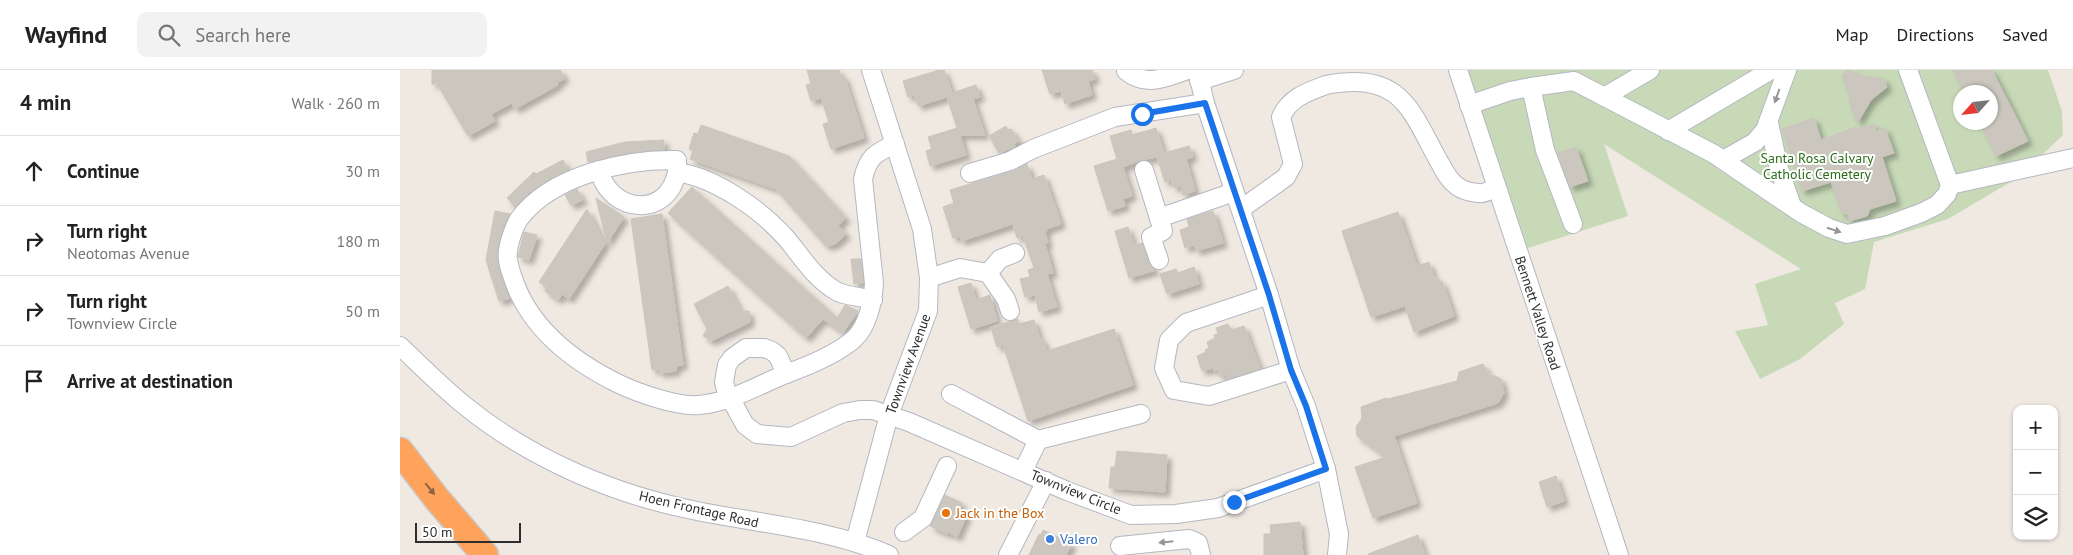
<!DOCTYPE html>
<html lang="en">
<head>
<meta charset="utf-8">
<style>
  body { margin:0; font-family:"PT Sans",sans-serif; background:#f2f2f2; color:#222 }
  .controls { position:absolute; right:15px; bottom:15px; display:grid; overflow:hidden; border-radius:10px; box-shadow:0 1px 4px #0004 }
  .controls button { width:45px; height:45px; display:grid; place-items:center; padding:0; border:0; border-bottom:1px solid #e0e0e0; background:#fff; color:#222; font:25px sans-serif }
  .compass { position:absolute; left:1553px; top:15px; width:45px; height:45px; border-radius:50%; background:#fff; box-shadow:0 1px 4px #0004; rotate:243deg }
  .scale { position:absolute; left:15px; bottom:12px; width:106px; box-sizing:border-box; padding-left:5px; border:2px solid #2e2e2e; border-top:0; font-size:14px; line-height:18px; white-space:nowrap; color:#2e2e2e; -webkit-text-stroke:4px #fff; paint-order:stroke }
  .stop { position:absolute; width:15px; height:15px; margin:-11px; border:4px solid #1a73e8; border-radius:50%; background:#fff }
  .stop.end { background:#1a73e8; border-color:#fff; box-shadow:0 1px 5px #0008 }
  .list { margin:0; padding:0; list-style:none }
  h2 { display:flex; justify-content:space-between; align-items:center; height:65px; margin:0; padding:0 20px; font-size:21px }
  h2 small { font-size:16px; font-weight:400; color:#767676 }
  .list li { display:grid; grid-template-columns:32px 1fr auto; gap:15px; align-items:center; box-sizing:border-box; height:70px; padding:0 20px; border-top:1px solid #e0e0e0 }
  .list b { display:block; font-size:19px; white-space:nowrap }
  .list p { margin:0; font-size:16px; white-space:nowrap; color:#767676 }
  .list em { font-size:16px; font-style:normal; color:#767676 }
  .icon { flex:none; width:28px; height:28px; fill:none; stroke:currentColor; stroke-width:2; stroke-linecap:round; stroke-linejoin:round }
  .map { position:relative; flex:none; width:1673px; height:485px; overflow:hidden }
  header { display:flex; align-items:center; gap:30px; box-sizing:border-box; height:70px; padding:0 25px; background:#fff; border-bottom:1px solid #e0e0e0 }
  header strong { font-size:24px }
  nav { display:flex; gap:28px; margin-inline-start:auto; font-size:18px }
  .search { width:350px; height:45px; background:#f2f2f2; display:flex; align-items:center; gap:12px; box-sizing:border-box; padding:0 18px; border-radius:10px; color:#767676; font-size:19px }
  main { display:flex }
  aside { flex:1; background:#fff }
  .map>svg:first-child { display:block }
  .cemetery { fill:#c8d9b8; fill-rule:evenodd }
  .building { fill:#cbc7bf; stroke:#cbc5ba; filter:url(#shadow) }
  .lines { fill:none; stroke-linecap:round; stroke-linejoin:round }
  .minor-casing { stroke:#b4b7c1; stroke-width:20 }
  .highway-casing { stroke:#c9c9c9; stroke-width:29 }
  .minor { stroke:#fff; stroke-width:18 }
  .highway { stroke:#ffa35c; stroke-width:26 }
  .oneway { fill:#969696 }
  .oneway2 { fill:#8c6343 }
  .route { stroke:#1a73e8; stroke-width:6 }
  .food-dot { fill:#e8710a; stroke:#fff; stroke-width:2 }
  .shop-dot { fill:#3f7fe0; stroke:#fff; stroke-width:2 }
  .labels { text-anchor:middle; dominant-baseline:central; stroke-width:4; stroke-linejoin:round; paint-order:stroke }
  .park-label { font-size:14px; fill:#2c6e1b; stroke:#fff }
  .street-label { font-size:14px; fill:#2e2e2e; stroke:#fff }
  .food-label { font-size:14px; fill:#c56008; stroke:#fff; text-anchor:start }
  .shop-label { font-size:14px; fill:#366cbe; stroke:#fff; text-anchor:start }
</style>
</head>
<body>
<header>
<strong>Wayfind</strong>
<div class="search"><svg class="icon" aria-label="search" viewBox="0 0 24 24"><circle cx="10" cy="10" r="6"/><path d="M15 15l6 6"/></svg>Search here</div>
<nav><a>Map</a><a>Directions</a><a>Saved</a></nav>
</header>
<main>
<aside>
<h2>4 min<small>Walk · 260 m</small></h2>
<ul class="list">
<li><svg class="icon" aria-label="ahead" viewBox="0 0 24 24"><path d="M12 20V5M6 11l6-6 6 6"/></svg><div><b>Continue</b></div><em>30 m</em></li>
<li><svg class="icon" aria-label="right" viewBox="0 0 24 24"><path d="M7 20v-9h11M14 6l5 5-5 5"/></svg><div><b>Turn right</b><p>Neotomas Avenue</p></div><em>180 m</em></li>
<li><svg class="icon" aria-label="right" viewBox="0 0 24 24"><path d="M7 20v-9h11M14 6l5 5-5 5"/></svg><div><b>Turn right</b><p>Townview Circle</p></div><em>50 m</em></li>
<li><svg class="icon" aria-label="arrive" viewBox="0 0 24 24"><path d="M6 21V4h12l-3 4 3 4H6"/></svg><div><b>Arrive at destination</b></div></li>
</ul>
</aside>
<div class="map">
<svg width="1673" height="485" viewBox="0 0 1673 485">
  <defs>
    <filter id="shadow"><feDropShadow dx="4.5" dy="4.5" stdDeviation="2.5" flood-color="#0004"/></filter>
  </defs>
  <rect width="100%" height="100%" fill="#efe9e1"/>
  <path class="cemetery" d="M1066,0H1648L1662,41L1663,65L1619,107L1548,149L1474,172L1465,219L1435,233L1444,254L1400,289L1360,309L1335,261L1368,255L1355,214L1401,199L1204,74L1228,146L1125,179ZM1560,22H1590V52H1560Z"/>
  <g class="building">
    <path d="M32,0H160L165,8L157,13L158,15L115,39L112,33L91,44L95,51L68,66L36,12L32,15Z"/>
    <path d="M407,0H439L441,7L444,6L464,68L431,79L423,54L429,52L421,28L411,31L406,15L411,14Z"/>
    <path d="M539,0H544L552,23L576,15L580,27L573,29L585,65H560L566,85L530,96L526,81L532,79L528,67L557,58L547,27L518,36L514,25L508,27L503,11Z"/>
    <path d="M642,0H692L695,9L688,11L692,25L665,34L661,21L650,24Z"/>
    <path d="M1447,0L1463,6L1484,9L1487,17L1471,30L1458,52L1451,38L1449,24L1442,6Z"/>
    <path d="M1553,0H1592L1628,71L1596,86L1580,52H1590V22H1564Z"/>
    <path d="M1414,48L1421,70L1456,57L1454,60L1474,54L1476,61L1485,58L1494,83L1482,87L1496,131L1470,139L1467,146L1449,151L1448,145L1442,143L1431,112L1402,121L1382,59Z"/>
    <path d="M301,55L389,86L446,148L438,155L446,164L435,174L426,176L376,119L290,89L293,81L289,79L294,63L298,64Z"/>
    <path d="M606,56L608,60L611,59L619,71L614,74L616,76L599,83L589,66Z"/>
    <path d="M756,58L764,83L789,76L793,87L786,89L795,121L783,125L781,116L774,118L771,110L765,112L757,87L741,90L723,97L732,126L723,129L725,136L708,141L694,96L717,89L710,66L731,60L732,65Z"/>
    <path d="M264,70V80L233,82L188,92L186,82L225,72Z"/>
    <path d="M1176,77L1188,111L1170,117L1158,83Z"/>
    <path d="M163,90L168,100L144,113L127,125L115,137L107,128L134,102L136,104Z"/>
    <path d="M627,94L632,109L644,105L661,154L647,159V161L645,162L648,173L645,174L653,203L647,204L657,237L639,242L635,225L625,227L620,209L630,207L628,200L634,198L623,166L617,168L613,154L561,171L560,166L553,168L543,137L554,133L550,120L613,101Z"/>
    <path d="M292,117L437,248L445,235L458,241L443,263L423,249L406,268L268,143Z"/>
    <path d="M177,119L183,130L171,135L165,125Z"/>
    <path d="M196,128L224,147L207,173Z"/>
    <path d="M187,139L205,174L169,229L162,224L158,230L145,221L147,217L139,212Z"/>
    <path d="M95,141L110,144L100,166L97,185L100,203L110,228L99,231L86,190Z"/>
    <path d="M813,141L823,173L796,181L795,175L785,178L780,160L789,157L787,149Z"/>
    <path d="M998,142L1017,196L1029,192L1034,208H1038L1039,213L1042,211L1054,246L1014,262L1005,236L971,247L942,161Z"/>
    <path d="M262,144L283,295L276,296V301L260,303L259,299L252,300L231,149Z"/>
    <path d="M728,157L734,176L742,173L749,193L756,200L729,208L715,161Z"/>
    <path d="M124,162L137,165L129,190L118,187Z"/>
    <path d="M451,189H461L463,213L454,214Z"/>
    <path d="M794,197L799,214L767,224L760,204L776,199L778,203Z"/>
    <path d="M571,213L576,230L590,225L597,251L571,259L558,217Z"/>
    <path d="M328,216L341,241H349L350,252L311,271L303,266L307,259L294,234Z"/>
    <path d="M618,249L619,254L634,250L640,269L642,268L647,281L714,259L733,315L628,351L603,275L597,277L591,257Z"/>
    <path d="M828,254L831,260L844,256L860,299L828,309L826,304L820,307L818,299L814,301L813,298L802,301L797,286L806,282L805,280L809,278L807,272L815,268L814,265L818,264L816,258Z"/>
    <path d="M1083,294L1089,305L1095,306L1101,309L1104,323L1098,333L994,366L1017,433L973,448L955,397L986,387L957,366L956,357L962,348L961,337L986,328L988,329L1057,311L1059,302Z"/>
    <path d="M717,381L767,385L765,422L709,418L711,397H715Z"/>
    <path d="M1156,406L1164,431L1147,437L1139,412Z"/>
    <path d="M545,425L562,433L559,441L567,445L557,467L548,462L547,464L530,456Z"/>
    <path d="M900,452L903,485H864V464H871L870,455Z"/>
    <path d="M643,460L672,474L666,485H629L639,464L641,465Z"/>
    <path d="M1018,465L1025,485H968V484Z"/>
  </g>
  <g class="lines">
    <g class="minor-casing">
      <g id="minor">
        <path d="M797,0L805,33L869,225L891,300L906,336L926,399L939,464L937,485"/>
        <path d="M1058,0L1219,485"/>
        <path d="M726,1C747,18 766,7 788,0"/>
        <path d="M799,11L834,0"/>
        <path d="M1131,17L1145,80L1173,154"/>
        <path d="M1204,27L1250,0"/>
        <path d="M1069,35L1110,21L1131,17L1174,11L1314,84L1401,143L1429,158L1447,164L1485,156L1521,143L1537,135L1547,124L1550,115L1508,0"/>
        <path d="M1369,53L1379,99L1392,136"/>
        <path d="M1268,61L1371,0"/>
        <path d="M1323,90L1355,72L1365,60L1387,0"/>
        <path d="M199,100C210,144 268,149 277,102"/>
        <path d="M744,100L763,161L751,167L759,190"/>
        <path d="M570,103L610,91L633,79L715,47L805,33"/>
        <path d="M1550,115L1673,88"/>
        <path d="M841,139L886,107L893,94L881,47C889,28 907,22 926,15C1003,0 1011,42 1041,95C1048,108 1055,119 1071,122C1074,122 1079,124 1082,123C1086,123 1092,119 1096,117"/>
        <path d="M759,148L834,122"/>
        <path d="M588,203L600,189L615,183"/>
        <path d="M529,208L560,198L588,203L606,229L610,241"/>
        <path d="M869,225L786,253L769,270L764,298L774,320L809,326L891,300"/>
        <path d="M473,230C463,227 444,226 436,221C414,208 402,187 386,168C360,139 316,108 277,102V90C225,89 152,105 119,149C114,157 109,172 108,181C106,190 111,202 114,211C131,259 174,292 219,314C238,323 278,337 298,335C331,333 361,313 391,302C410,295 438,283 454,269C468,256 473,231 474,213L463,109C468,87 475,83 495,74"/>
        <path d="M0,276C21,296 42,317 64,335C130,389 215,425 297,441C361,454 430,459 489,485"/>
        <path d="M386,304L378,286L372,281L364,278H346L332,288L327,295L324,312L326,320L345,355L357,364L391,367L443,343L460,340H473L509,352L667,421L731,445L776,444L818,438L926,399"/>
        <path d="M551,324L638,370L623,401"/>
        <path d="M638,370L741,344"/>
        <path d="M504,462L523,448L547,396"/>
        <path d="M455,472L489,345L528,241L529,208L522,159L471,0"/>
        <path d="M720,476L789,469L798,473L801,485"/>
        <path d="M608,485L646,411"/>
      </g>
    </g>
    <g class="highway-casing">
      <path id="highway" d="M0,381L37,429L85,485"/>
    </g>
    <use href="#minor" class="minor"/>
    <use href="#highway" class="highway"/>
  </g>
  <defs><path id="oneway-solid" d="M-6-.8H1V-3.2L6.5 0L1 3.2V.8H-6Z" transform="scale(1.25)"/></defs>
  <g class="oneway">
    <use href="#oneway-solid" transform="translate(1377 26) rotate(109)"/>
    <use href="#oneway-solid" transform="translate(1434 160) rotate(18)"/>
    <use href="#oneway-solid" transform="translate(766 472) rotate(174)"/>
  </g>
  <use class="oneway2" href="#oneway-solid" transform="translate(30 419) rotate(51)"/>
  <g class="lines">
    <path class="route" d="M742,44L805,33L869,225L891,300L906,336L926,399L834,432"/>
  </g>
  <circle class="food-dot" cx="546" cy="443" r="5"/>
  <circle class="shop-dot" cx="650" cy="469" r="5"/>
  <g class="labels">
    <g class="park-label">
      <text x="1417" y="88">Santa Rosa Calvary<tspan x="1417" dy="16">Catholic Cemetery</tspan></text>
    </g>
    <g class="street-label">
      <text transform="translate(1138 243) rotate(72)">Bennett Valley Road</text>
      <text transform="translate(508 294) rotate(-70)">Townview Avenue</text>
      <text transform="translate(676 422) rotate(22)">Townview Circle</text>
      <text transform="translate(299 439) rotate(13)">Hoen Frontage Road</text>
    </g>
    <g class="food-label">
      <text x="556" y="443">Jack in the Box</text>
    </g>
    <g class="shop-label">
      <text x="660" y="469">Valero</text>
    </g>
  </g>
</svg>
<div class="controls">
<button>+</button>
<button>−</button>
<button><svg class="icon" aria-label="layers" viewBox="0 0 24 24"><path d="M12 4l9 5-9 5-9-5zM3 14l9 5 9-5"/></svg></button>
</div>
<svg class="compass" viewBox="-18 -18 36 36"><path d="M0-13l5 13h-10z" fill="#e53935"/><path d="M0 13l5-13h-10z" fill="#767676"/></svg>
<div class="scale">50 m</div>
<div class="stop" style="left:742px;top:44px"></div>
<div class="stop end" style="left:834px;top:432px"></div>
</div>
</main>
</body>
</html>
